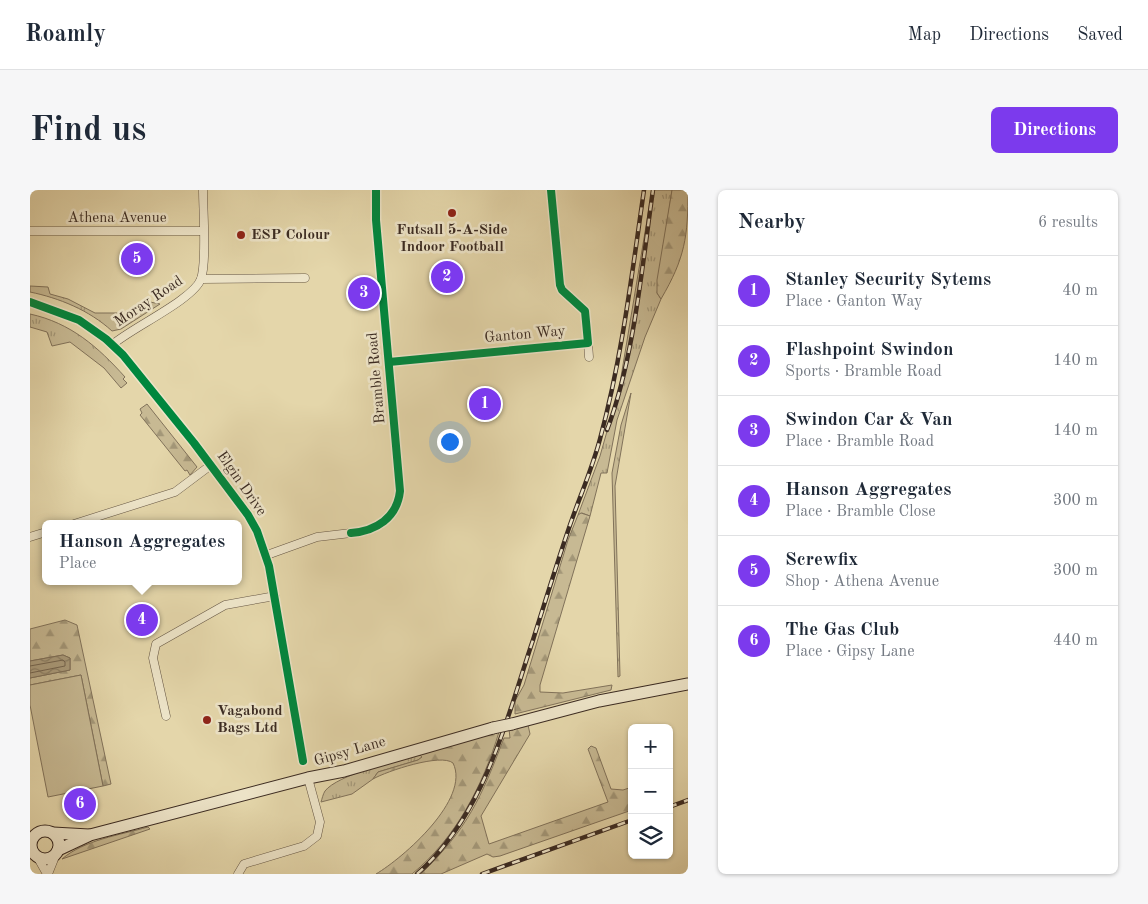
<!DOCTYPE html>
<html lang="en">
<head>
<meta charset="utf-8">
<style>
  body { margin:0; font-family:"Old Standard TT",serif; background:#f6f6f7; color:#1f2937 }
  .controls { position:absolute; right:15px; bottom:15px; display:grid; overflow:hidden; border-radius:8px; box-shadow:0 1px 4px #0004 }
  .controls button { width:45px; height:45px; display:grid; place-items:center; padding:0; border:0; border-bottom:1px solid #e0e1e3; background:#fff; color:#1f2937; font:25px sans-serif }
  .you { position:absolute; left:419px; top:251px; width:18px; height:18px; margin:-12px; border:4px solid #fff; border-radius:50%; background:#1a73e8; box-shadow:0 0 0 8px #1a73e833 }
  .badge { display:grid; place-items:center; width:32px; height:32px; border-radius:50%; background:#7c3aed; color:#fff; font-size:16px; font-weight:700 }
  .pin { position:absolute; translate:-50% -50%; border:2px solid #fff; box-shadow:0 1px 5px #0006 }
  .popup { position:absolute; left:12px; top:330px; width:200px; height:65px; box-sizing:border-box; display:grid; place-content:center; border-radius:8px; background:#fff; filter:drop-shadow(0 1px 4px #0005); font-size:16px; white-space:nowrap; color:#747a83 }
  .popup b { font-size:19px; color:#1f2937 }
  .popup::after { content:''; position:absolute; left:50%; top:100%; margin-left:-10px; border:10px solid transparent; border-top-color:#fff }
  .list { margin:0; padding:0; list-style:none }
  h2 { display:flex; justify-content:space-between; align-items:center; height:65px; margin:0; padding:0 20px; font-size:21px }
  h2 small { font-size:16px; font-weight:400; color:#747a83 }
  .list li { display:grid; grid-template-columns:32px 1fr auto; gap:15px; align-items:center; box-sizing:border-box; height:70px; padding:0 20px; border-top:1px solid #e0e1e3 }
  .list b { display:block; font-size:19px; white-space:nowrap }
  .list p { margin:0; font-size:16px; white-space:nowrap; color:#747a83 }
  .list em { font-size:16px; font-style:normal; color:#747a83 }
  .icon { flex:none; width:28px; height:28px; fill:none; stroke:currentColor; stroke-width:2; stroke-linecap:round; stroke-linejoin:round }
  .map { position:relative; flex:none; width:658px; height:684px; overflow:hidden; border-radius:8px }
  header { display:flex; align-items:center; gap:30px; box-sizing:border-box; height:70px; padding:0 25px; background:#fff; border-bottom:1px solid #e0e1e3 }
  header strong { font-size:24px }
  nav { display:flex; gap:28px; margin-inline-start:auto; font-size:18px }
  .intro { display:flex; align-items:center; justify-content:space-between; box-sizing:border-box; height:120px; padding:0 30px }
  h1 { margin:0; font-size:35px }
  .button { padding:12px 22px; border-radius:8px; background:#7c3aed; color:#fff; font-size:18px; font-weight:700 }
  main { display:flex; gap:30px; padding:0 30px }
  aside { flex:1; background:#fff; border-radius:8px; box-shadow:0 1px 4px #0004 }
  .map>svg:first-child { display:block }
  .grass { fill:url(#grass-tufts); stroke:#81725a }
  .forest { fill:url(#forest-firs); stroke:#81725a }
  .pitch { fill:#c7b993; stroke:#81725a }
  .water { fill:url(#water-waves); stroke:#7e6f58 }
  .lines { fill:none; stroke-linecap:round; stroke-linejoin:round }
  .shore { stroke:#73644f; stroke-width:1 }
  .street-casing { stroke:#655644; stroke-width:9 }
  .secondary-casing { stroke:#3b2b22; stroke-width:13 }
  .street { stroke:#ede4c8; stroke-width:8 }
  .secondary { stroke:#ede4c8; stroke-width:11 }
  .rail-casing { stroke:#3b2b22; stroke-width:4.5 }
  .rail { stroke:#ede4c8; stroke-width:2.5; stroke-dasharray:8; stroke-linecap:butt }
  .secondary-bridge-casing { stroke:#3b2b22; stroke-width:13; stroke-linecap:butt }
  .secondary-bridge { stroke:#ede4c8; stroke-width:11 }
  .cycleway-casing { stroke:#ede4c8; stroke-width:11 }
  .cycleway { stroke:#00873e; stroke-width:8 }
  .poi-dot { fill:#8f2418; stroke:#ede4c8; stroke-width:2 }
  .labels { text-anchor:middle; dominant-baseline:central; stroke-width:5; stroke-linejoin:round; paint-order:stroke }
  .street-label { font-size:15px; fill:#3b2b22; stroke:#ede4c8 }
  .poi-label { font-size:15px; font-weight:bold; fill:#3b2b22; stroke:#ede4c8; text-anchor:start }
</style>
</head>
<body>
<header>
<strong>Roamly</strong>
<nav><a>Map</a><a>Directions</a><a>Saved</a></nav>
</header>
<div class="intro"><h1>Find us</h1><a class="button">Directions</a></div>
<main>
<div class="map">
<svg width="658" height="684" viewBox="0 0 658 684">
  <defs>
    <pattern id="grass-tufts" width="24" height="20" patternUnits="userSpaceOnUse" patternTransform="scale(1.25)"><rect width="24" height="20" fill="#c7b993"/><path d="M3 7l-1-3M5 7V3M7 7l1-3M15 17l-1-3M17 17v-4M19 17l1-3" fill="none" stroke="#a39778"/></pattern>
    <pattern id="forest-firs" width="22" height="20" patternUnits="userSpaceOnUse" patternTransform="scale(1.25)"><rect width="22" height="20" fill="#c7b993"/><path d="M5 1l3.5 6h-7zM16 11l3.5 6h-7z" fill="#a39778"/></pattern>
    <pattern id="water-waves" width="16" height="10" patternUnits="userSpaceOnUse" patternTransform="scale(1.25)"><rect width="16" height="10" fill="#ab9c7c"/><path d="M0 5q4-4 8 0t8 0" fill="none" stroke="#8c7f65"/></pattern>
  </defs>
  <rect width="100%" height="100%" fill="#e4d6aa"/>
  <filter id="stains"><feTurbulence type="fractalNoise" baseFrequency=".004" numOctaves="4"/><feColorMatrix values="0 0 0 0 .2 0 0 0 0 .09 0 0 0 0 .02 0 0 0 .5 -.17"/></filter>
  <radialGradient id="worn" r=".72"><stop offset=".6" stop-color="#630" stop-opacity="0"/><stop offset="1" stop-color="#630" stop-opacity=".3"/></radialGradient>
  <g class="grass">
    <path d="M622,0H642L627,103L631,109L615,147L587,230L577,283H571L560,326L552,323L548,325L570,266L589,199Z"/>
    <path d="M0,96L18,97L20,104L38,109L65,123H108V118H120V112L130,114L91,139L82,141C59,120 29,108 0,102Z"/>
    <path d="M0,124C41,133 68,157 95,187L93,189L97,193L91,198L74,178L40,152L22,156L17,142L0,137Z"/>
    <path d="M601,203L585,296L590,486L588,487L582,283L591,235Z"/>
    <path d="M389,564L392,567L388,570L348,582L343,589L322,604L291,612C292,609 293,604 295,601C307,585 368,570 389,564Z"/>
  </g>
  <g class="forest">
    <path d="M642,0H658C658,47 655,68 631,109L627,103V90Z"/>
    <path d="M117,214L167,277L160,285L157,280L155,281L110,225L112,223L110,219Z"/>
    <path d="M551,323L560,326L510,495V502L533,503L582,495L581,500L485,524V511L494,495L538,350L548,325Z"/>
    <path d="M35,430L47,435L81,594L73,596L51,485L0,495V488L40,480V468L33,465L0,471V439Z"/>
    <path d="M498,535L500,544L451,626L459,654L578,612L558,559L561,556L566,558L581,599L593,600L602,597V620L470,666L463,667L457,664L411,684H391C438,638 451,608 474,548H480L479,539Z"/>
    <path d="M469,542C453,595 426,648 382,684H346C373,668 441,609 423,573C411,563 357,581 343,589L348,582L388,570L392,567L389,564Z"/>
    <path d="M118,637L120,639L32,669C54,650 90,645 118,637Z"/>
  </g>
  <path class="pitch" d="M51,485L73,596L18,607L0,515V495Z"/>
  <path class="water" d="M33,465L40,468V480L0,488V471Z"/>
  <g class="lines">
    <path class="shore" d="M0,476L33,470L35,472V476L0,483"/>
    <g class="street-casing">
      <g id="street">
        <path d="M0,41H173"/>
        <path d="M171,89L275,88"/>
        <path d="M0,112L49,130L76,149L93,165L164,253L218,325L227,341L239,376L273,571"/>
        <path d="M558,153L559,167"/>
        <path d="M82,155C101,138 163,110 171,89C177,71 173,21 173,0"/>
        <path d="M359,172L558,153L555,121L532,100L530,95L521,0"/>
        <path d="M44,334L145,302L181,275"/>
        <path d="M329,342C351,339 368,324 370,301L346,30V0"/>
        <path d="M0,347L16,342"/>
        <path d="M237,365L287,347L321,343"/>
        <path d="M136,526L123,468L126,454L195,415L245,406"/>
        <path d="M8,668L17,684"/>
        <path d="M18,684L26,664"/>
        <path d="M208,684L214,674L274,656L287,646L290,632L278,588"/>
      </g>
    </g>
    <g class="secondary-casing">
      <g id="secondary">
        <path d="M482,534L569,511L658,494"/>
        <circle cx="15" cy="655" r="14"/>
        <path d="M23,643L59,645"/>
        <path d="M28,660L60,645L278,588L314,581L463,538"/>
      </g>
    </g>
    <use href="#street" class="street"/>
    <use href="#secondary" class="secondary"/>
    <g class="rail-casing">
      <g id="rail">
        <path d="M577,240C604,169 612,76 623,0"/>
        <path d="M639,617L658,610"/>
        <path d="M387,684C455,624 475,533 503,450C515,412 527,373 540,335C550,306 562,279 570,249C592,168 602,83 614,0"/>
        <path d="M452,684L602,630"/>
      </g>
    </g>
    <use href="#rail" class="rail"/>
    <g class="secondary-bridge-casing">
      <path id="secondary-bridge" d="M463,538L482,534"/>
    </g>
    <use href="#secondary-bridge" class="secondary-bridge"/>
    <g class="cycleway-casing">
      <g id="cycleway">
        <path d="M0,112L49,130L76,149L93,165L164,253L218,325L227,341L239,376L273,571"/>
        <path d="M359,172L558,153L555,121L532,100L530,95L521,0"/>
        <path d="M321,343C346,341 367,328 370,301L346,30V0"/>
      </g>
    </g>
    <use href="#cycleway" class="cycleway"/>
  </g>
  <g class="poi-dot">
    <circle cx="422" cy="23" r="5"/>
    <circle cx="211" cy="45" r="5"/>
    <circle cx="177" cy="530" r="5"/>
  </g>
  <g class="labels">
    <g class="street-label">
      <text x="87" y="28">Athena Avenue</text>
      <text transform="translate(119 112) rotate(-34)">Moray Road</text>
      <text transform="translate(495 145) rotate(-5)">Ganton Way</text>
      <text transform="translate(347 188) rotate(-95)">Bramble Road</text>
      <text transform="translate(211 294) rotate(55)">Elgin Drive</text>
      <text transform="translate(320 562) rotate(-16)">Gipsy Lane</text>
    </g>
    <g class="poi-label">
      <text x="422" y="40" text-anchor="middle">Futsall 5-A-Side<tspan x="422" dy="17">Indoor Football</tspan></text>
      <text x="221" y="45">ESP Colour</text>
      <text x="187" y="521">Vagabond<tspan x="187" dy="17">Bags Ltd</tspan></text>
    </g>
  </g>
  <rect width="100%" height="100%" filter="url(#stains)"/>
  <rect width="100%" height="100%" fill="url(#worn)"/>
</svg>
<div class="controls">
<button>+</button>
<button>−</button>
<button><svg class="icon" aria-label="layers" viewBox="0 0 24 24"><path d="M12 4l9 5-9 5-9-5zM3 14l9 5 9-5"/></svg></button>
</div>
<div class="you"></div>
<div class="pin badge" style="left:455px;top:214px">1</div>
<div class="pin badge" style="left:417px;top:87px">2</div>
<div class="pin badge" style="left:334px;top:103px">3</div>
<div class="pin badge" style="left:112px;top:430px">4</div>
<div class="popup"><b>Hanson Aggregates</b>Place</div>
<div class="pin badge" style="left:107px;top:69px">5</div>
<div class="pin badge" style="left:50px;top:614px">6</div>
</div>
<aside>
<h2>Nearby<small>6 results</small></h2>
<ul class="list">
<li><span class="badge">1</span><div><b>Stanley Security Sytems</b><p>Place · Ganton Way</p></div><em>40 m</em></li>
<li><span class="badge">2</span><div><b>Flashpoint Swindon</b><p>Sports · Bramble Road</p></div><em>140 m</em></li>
<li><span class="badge">3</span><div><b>Swindon Car &amp; Van</b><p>Place · Bramble Road</p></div><em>140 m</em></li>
<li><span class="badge">4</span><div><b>Hanson Aggregates</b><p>Place · Bramble Close</p></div><em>300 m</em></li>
<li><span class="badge">5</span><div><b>Screwfix</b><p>Shop · Athena Avenue</p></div><em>300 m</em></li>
<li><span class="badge">6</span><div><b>The Gas Club</b><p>Place · Gipsy Lane</p></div><em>440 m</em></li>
</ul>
</aside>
</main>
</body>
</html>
